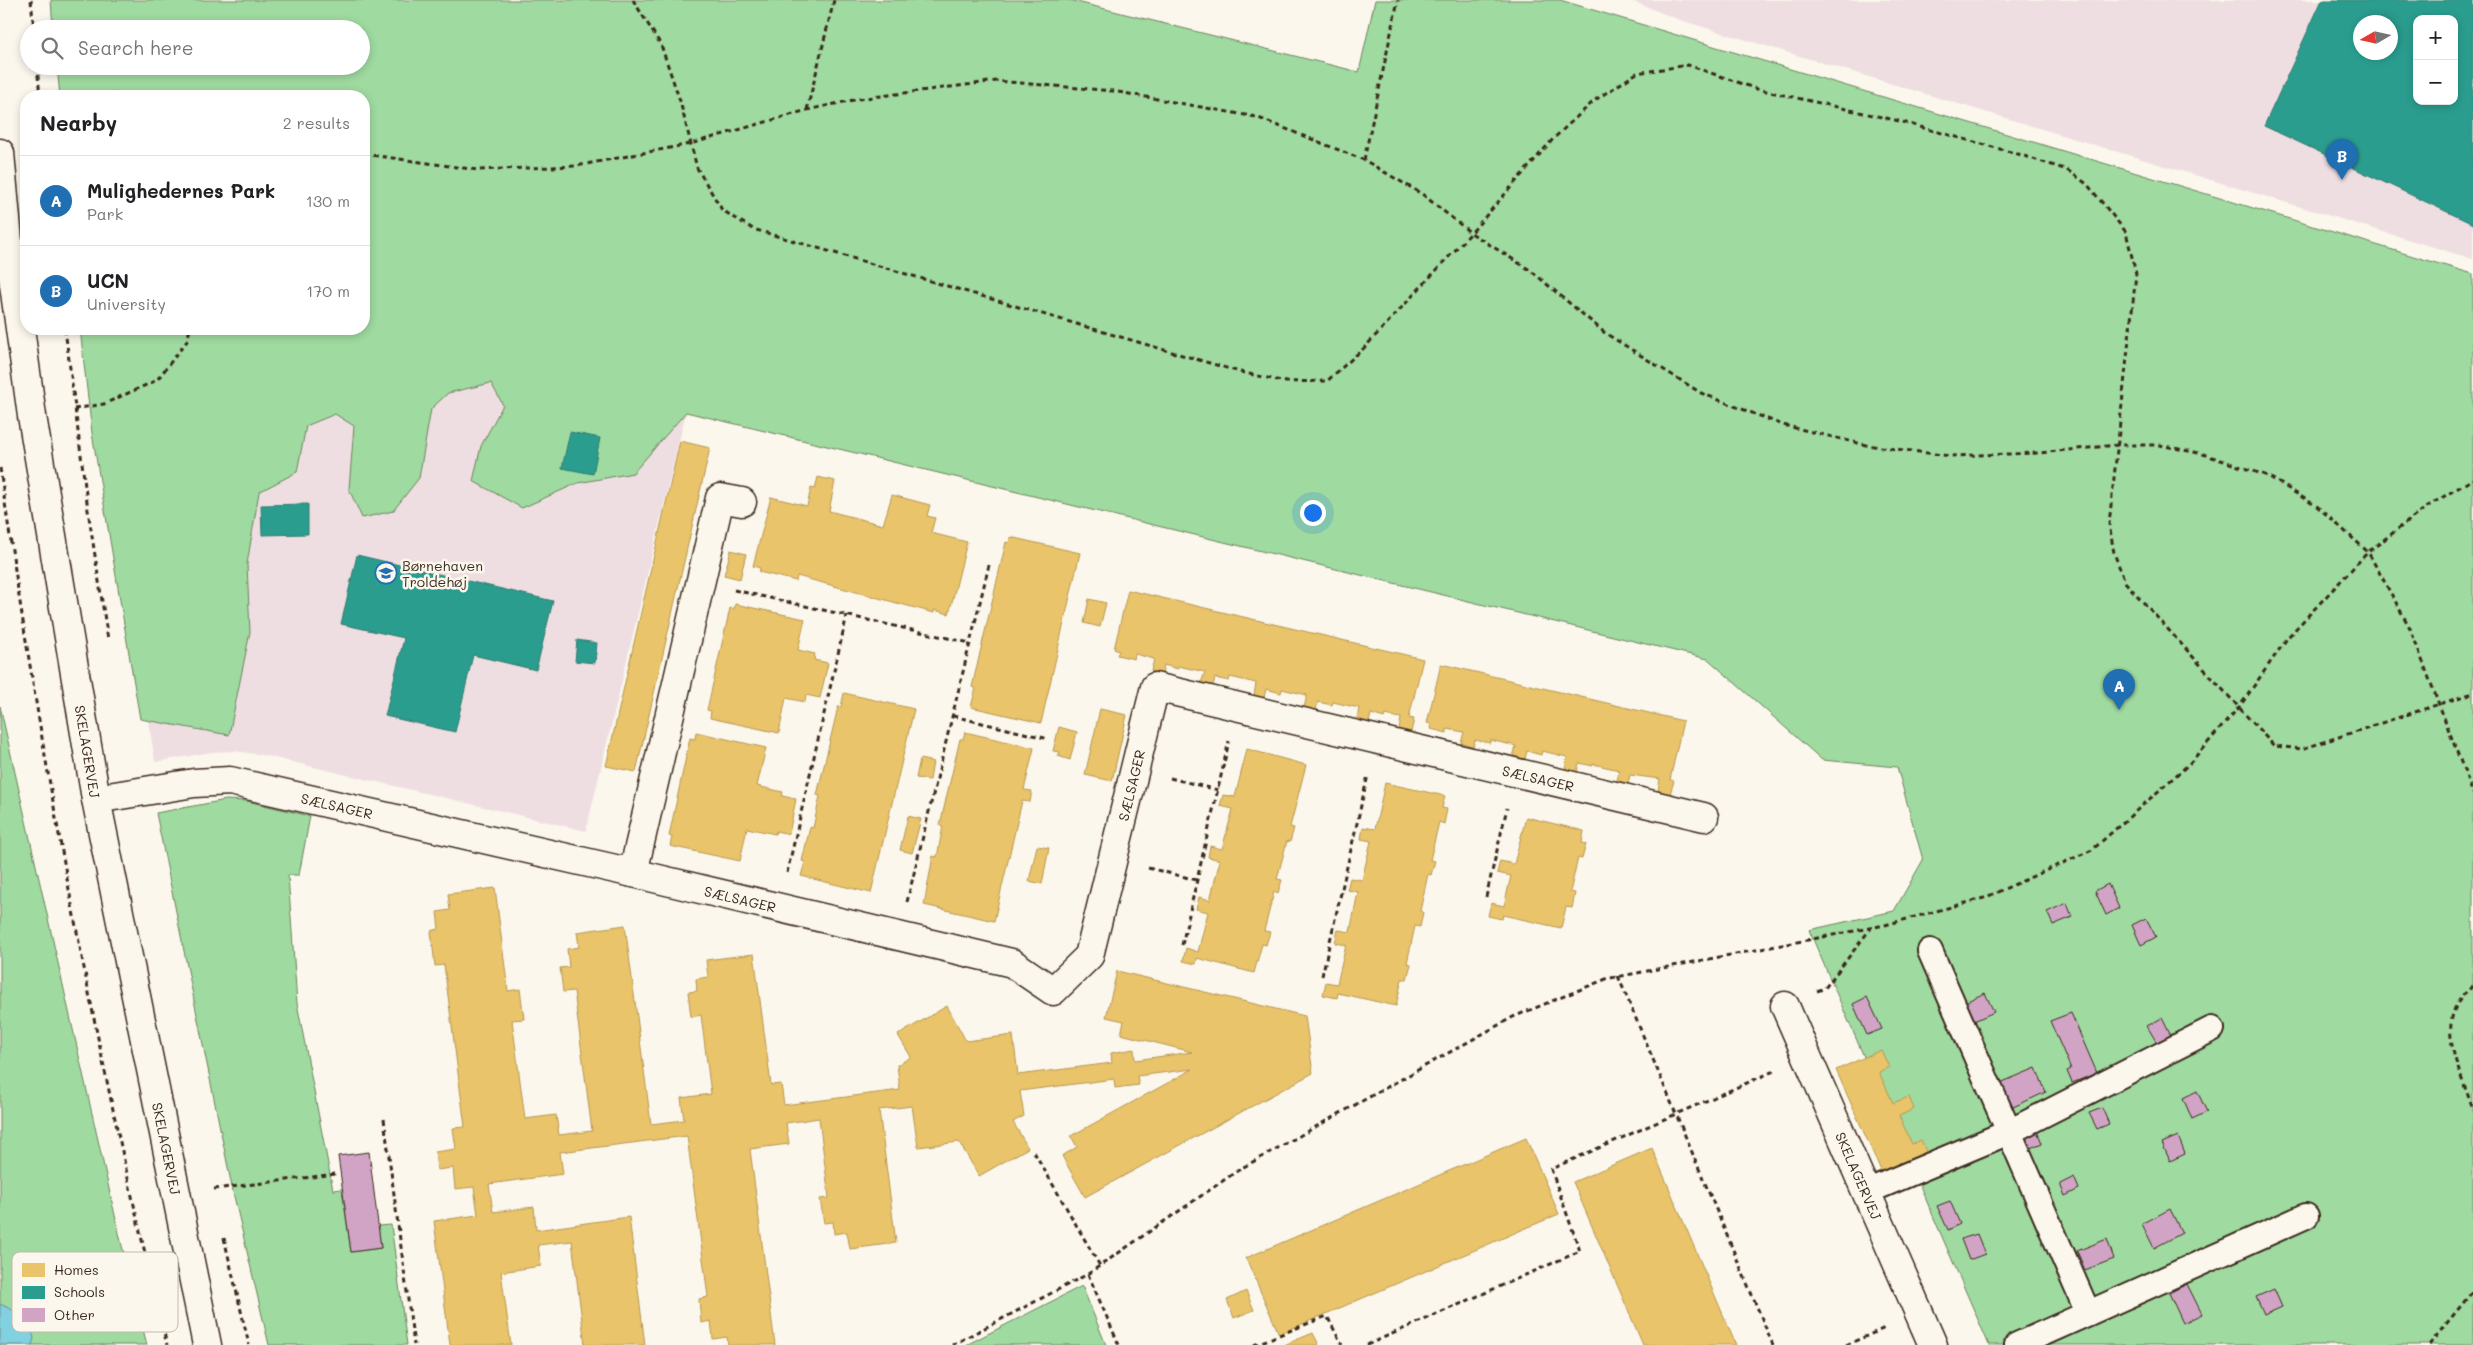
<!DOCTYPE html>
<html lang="en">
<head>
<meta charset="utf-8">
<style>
  body { margin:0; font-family:Mali,sans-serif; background:#f6f6f6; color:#202124 }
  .controls { position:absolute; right:15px; top:15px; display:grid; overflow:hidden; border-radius:10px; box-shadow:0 2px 8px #0003 }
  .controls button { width:45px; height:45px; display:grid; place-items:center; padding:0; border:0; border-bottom:1px solid #e0e0e0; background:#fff; color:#202124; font:25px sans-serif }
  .compass { position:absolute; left:2353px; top:15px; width:45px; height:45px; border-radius:50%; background:#fff; box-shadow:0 2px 8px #0003; rotate:261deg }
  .you { position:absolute; left:1312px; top:512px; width:18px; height:18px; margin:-12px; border:4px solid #fff; border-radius:50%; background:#1a73e8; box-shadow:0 0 0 8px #1a73e833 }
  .badge { display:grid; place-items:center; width:32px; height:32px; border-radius:50%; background:#1f6fb2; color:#fff; font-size:16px; font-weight:700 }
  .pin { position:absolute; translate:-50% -41px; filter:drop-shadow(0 1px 2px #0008) }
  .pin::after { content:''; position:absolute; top:26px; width:18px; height:15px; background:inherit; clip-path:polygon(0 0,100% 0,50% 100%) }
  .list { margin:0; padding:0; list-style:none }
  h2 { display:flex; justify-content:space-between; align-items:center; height:65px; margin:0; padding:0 20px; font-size:21px }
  h2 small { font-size:16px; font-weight:400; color:#757577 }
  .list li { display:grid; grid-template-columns:32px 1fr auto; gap:15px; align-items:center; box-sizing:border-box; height:90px; padding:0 20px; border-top:1px solid #e0e0e0 }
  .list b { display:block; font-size:19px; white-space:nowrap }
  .list p { margin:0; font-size:16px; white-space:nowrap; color:#757577 }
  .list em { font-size:16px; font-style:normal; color:#757577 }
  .icon { flex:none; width:28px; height:28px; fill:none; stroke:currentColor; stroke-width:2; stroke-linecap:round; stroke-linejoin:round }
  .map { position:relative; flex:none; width:2473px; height:1345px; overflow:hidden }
  .search { position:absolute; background:#fff; box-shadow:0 2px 8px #0003; left:20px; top:20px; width:350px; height:55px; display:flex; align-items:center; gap:12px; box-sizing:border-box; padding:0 18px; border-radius:28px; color:#757577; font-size:19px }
  .panel { position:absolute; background:#fff; box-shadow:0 2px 8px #0003; left:20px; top:90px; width:350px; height:245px; border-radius:20px }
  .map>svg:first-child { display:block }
  .built { fill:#eedee1; fill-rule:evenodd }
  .green { fill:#9fdaa0; stroke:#6d825f }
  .water { fill:#82d1e0; stroke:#668e92 }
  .homes { fill:#e9c46a; stroke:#b59653 }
  .schools { fill:#2a9d8f; stroke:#2f7a6d; fill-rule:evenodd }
  .building { fill:#d1a4c6; stroke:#3b2a1e }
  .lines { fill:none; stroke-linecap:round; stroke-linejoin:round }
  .service-casing { stroke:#3b2a1e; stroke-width:28 }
  .minor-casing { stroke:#3b2a1e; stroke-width:31 }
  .tertiary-casing { stroke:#3b2a1e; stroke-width:31 }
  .path { stroke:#3b2a1e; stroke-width:3; stroke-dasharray:5 4; stroke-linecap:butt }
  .service { stroke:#fbf7ec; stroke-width:24 }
  .minor { stroke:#fbf7ec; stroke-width:28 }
  .tertiary { stroke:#fbf7ec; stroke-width:28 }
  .labels { text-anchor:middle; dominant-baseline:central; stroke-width:5; stroke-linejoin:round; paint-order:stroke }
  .poi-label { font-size:14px; fill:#3b2a1e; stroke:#fbf7ec; text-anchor:start }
  .street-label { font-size:14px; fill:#3b2a1e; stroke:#fbf7ec }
  .key { fill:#fbf7ec; stroke:#c1baae; stroke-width:1 }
  .key-label { font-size:14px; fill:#3b2a1e }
</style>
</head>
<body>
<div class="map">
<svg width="2473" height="1345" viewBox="0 0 2473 1345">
  <rect width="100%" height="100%" fill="#fbf7ec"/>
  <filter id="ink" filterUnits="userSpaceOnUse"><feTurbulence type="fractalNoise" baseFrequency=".02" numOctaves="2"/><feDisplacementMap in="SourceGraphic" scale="10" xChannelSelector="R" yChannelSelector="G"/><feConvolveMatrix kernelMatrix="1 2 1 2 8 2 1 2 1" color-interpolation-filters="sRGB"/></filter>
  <g filter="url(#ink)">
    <g class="built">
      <path d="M1629,0H2473V259L1680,20ZM2417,19H2454V101H2417ZM2360,22H2390V52H2360Z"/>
      <path d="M235,329L686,412L586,831L262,755L235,751L212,752L155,762L102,426Z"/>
    </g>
    <g class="green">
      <path d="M51,0H1069L1359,72L1375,0H1560L2473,274V1345H1989L1809,930L1894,911L1923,860L1897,767L1822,760L1708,659L686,412L633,473L578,483L522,508L473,481L481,446L503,405L491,383L448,393L431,409L419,478L393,511L362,518L349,489L354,426L335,414L306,426L297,472L259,492L247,564L250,632L229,735L140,719L92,433L80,329H364V96H60L57,66H361V29H53Z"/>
      <path d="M0,706L121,1242L147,1345H0Z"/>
      <path d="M226,800L247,801L310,816L299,875H288L297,1003L333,1190L342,1189L351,1252L381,1248L378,1226L391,1225L407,1345H269L233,1192L156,813Z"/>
      <path d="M1082,1286L1106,1345H966Z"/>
    </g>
    <path class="water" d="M0,1304L27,1317L34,1338L32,1345H0Z"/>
    <g class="homes">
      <path d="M680,441L710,448L636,772L606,766Z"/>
      <path d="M818,477L835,481L829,511L883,525L892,495L930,505L927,516L935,518L931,533L967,542L949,614L934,610V613L797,576L796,581L759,572L760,568L753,566L771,497L807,506L811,488L815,489Z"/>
      <path d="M1010,537L1080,553L1041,723L971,707L976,688L972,687L1006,542L1009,543Z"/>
      <path d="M731,550L746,554L740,579L724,575Z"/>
      <path d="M1128,590L1423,659L1409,718L1414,719L1411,732L1399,730L1401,718L1385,715L1384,718L1371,714L1369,723L1357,720L1359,708L1333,702L1332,705L1318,702L1316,710L1304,708L1307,695L1282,689L1281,693L1266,689L1264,698L1254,695L1256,683L1230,677L1229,681L1215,678L1213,686L1201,683L1205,672L1178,666V669L1164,665L1162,674L1151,671L1154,659L1135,654L1134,659L1117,655L1119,651L1114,649Z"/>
      <path d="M1089,599L1106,603L1100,627L1084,623Z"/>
      <path d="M735,604L805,619L798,650L815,654L814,660L828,663L820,698L806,695L805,702L786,698L779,733L710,718L711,711L707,710L730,608L734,609Z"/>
      <path d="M1441,664L1683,721L1670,780L1674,781L1670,794L1658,791L1660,779L1630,775L1628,784L1617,781L1619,770L1593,764V766L1579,763L1577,772L1565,769L1567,757L1542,751L1541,755L1527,751L1525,759L1513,757L1516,746L1490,740V743L1475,740L1473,746L1461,743L1464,732L1447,729V733L1431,729V724L1427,723Z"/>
      <path d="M844,693L914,709L871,893L801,876L805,862L802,861L810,827L813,828L820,796L817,795L838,707H841Z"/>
      <path d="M1100,709L1127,715L1112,781L1085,775Z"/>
      <path d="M1059,727L1077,732L1070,760L1058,756L1060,752L1053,751Z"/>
      <path d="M696,732L766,748L757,786L783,792L782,796L796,799L789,834L776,831L775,834L747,828L740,861L670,846L672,837L669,836L690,738L695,739Z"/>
      <path d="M965,732L1034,748L1024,790L1032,791L1030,802L1022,801L994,921L924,905L933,856L937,857L943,826L940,825L960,739H963Z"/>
      <path d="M1247,749L1306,765L1290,827L1294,828L1290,842L1287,841L1277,879L1282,880L1278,893L1274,892L1264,931L1270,932L1266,945L1262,944L1254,973L1197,958L1196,964L1183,961L1186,948L1198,952L1208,912L1196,909L1199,897L1210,900L1220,860L1208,857L1210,846L1222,849L1233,809L1220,806L1223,795L1235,797Z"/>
      <path d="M920,759L933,762L930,780L916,778Z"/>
      <path d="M1385,783L1445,796L1442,808L1447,809L1444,824L1439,822L1430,860L1435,861L1431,875L1428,874L1420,911L1423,912L1420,927L1415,926L1407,963L1411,964L1407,979H1402L1396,1006L1338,993L1337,998L1323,995L1326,982L1337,984L1346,945L1335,943L1338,930L1350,932L1358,892L1347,890L1350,878L1362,880L1371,841L1361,839L1363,827L1375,829Z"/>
      <path d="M908,816L921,819L912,853L900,850Z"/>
      <path d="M1526,817L1584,831L1582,843L1586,844L1582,859L1578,858L1570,892L1575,893L1572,908L1566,907L1561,928L1503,915L1502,919L1488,916L1491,903L1504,906L1511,876L1497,873L1500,861L1514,864Z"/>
      <path d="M1037,846L1049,848L1042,884L1029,881Z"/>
      <path d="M495,888L508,991L520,989L524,1019L512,1020L525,1119L556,1115L559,1135L592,1131L574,991L563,992L560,968L569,967L567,949L579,947L577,932L625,925L651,1124L684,1120L681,1098L711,1094L701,1015L691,1017L688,992L697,991L696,979L708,977L706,960L754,954L771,1085L781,1084L784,1105L900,1090L897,1065L911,1057L898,1035L947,1006L966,1041L1013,1035L1018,1075L1112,1063L1111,1053L1134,1049L1135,1060L1192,1052L1121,1034L1124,1021L1106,1017L1117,971L1305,1016L1313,1073L1085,1197L1062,1156L1077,1147L1071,1136L1193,1069L1137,1076L1139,1085L1115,1088L1114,1079L1020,1091L1024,1116L1013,1122L1028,1148L979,1176L959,1142L918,1147L912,1106L879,1110L896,1243L850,1249L847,1232L834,1234L833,1222L824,1223L820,1199L829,1198L819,1118L786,1123L789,1144L750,1149L775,1345H728L727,1337L713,1339L711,1321L701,1323L699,1299L708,1297L687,1136L560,1152L563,1174L489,1184L493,1212L534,1207L536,1230L629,1217L645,1345H585L572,1241L538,1245L541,1266L501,1272L511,1345H450L434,1221L478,1215L474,1187L455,1189L453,1168L437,1170L435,1152L456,1149L453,1128L465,1127L444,965L435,966L431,931L439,929L437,912L450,910L448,894Z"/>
      <path d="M1881,1050L1889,1067L1879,1072L1893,1103L1909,1097L1914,1109L1899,1116L1912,1144L1921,1140L1927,1153L1882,1173L1836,1070Z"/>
      <path d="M1526,1138L1559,1214L1279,1334L1246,1258Z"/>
      <path d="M1652,1148L1736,1345H1643L1573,1182Z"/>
      <path d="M1246,1291L1254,1310L1234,1318L1227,1300Z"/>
      <path d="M1313,1333L1319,1345H1284Z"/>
    </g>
    <g class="schools">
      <path d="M2322,0H2473V224L2264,126ZM2417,19H2454V101H2417ZM2360,22H2390V52H2360Z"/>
      <path d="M570,432L600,438L593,474L562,468Z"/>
      <path d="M308,504V534L262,535L261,505Z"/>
      <path d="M357,555L553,601L536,670L473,655L455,732L385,716L404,638L341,624Z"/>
      <path d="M577,640L597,643L595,663L575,661Z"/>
    </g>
    <g class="building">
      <path d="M2108,884L2119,908L2106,915L2095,891Z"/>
      <path d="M2067,903L2072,917L2053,925L2047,912Z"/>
      <path d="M2146,918L2156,937L2141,945L2132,925Z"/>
      <path d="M1985,993L1994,1012L1974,1021L1965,1002Z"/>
      <path d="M1867,997L1882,1029L1867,1035L1853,1004Z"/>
      <path d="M2071,1013L2097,1073L2072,1083L2067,1071L2071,1069L2050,1021Z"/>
      <path d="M2162,1018L2171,1036L2157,1043L2147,1026Z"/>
      <path d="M2036,1068L2046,1092L2011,1108L2000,1083Z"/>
      <path d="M2197,1091L2207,1112L2192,1119L2183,1098Z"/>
      <path d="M2102,1108L2109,1124L2097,1129L2089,1113Z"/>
      <path d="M2037,1131L2042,1143L2028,1149L2023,1137Z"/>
      <path d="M2178,1136L2185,1154L2170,1161L2162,1143Z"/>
      <path d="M369,1152L381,1248L351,1252L338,1156Z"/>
      <path d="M2074,1177L2079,1189L2065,1196L2060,1184Z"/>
      <path d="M1950,1201L1960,1224L1948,1230L1937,1206Z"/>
      <path d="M2170,1209L2182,1233L2154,1248L2142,1224Z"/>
      <path d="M1977,1234L1985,1254L1969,1260L1961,1239Z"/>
      <path d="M2107,1239L2114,1259L2085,1270L2077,1251Z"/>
      <path d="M2187,1284L2202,1314L2183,1323L2169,1293Z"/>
      <path d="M2274,1289L2282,1307L2264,1315L2256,1297Z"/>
    </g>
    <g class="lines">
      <g class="service-casing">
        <g id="service">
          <path d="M1930,951L2088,1313"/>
          <path d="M1866,1192L2009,1132L2212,1029"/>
          <path d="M2017,1345L2306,1216"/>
        </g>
      </g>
      <g class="minor-casing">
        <g id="minor">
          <path id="s1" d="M96,799L194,783L230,781L633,873L1012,963L1053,991L1089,956L1155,687L1704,817"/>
          <path d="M633,873L720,498L742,502"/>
          <path id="s2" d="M1785,1006L1933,1345"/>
        </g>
      </g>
      <g class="tertiary-casing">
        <g id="tertiary">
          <path id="s3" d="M0,153L8,241L32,416L96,799L207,1345"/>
        </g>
      </g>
      <g class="path">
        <path d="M31,0L34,29"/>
        <path d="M633,0L661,45L680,101L697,168L722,210L753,229L1240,372L1286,382L1327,381L1364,348L1471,233L1553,139L1595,100L1637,73L1688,65L1757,89L1895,120L2018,154L2067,170L2087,184L2126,232L2136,274L2109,524L2114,553L2125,582L2274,746L2302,749L2473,693"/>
        <path d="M37,66L40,96"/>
        <path d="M75,93L156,96"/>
        <path d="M807,110L834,0"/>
        <path d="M364,154L478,170L576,166L690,144L807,110L858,99L997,81L1113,91L1256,117L1364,160L1422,194L1471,233L1530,270L1605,333L1701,393L1783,425L1866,445L1950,456L2038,453L2118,445H2160L2203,454L2268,476L2318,507L2368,552L2410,628L2473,794"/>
        <path d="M1364,160L1398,0"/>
        <path d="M65,329L88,510L108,640"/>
        <path d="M74,409L104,404L157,380L187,341L190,329"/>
        <path d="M0,468C42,763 96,1056 167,1345"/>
        <path d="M734,590L970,643"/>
        <path d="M953,716L1049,739"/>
        <path d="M1170,778L1218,790"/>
        <path d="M1148,868L1197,880"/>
        <path d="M787,873L847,615"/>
        <path d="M1486,897L1507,808"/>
        <path d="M907,902L989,565"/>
        <path d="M1182,945L1229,741"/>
        <path d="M1322,976L1368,775"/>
        <path d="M1618,976L1773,1345"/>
        <path d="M2473,986C2430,1019 2460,1069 2473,1110"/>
        <path d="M1817,991L1825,988L1871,928"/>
        <path d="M384,1119L414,1345"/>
        <path d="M1034,1152L1100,1266"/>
        <path d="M214,1189L336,1174"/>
        <path d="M224,1238L249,1345"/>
        <path d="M1088,1274L1119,1345"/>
        <path d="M952,1345L1088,1274L1240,1169L1513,1017L1606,979L1885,925L1984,898L2092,850L2189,764L2240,706L2288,637L2368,552L2428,506L2473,479"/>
        <path d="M1254,1345L1327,1316L1342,1345"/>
        <path d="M1367,1345L1580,1251L1551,1169L1774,1071"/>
        <path d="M1846,1345L1887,1327"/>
        <path d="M2429,1345L2473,1291"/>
      </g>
      <use href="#service" class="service"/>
      <use href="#minor" class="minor"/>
      <use href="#tertiary" class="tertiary"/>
    </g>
  </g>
  <defs>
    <g id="school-ring" transform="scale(1.125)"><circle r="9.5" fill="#fbf7ec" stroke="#1f6fb2" stroke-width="1.5"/><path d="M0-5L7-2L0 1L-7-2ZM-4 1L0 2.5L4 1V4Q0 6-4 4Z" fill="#1f6fb2"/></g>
  </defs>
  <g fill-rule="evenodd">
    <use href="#school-ring" x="386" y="573"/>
  </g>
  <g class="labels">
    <g class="poi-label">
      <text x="402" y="565">Børnehaven<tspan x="402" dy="16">Troldehøj</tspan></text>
    </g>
    <g class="street-label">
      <text stroke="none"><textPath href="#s3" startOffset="605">SKELAGERVEJ</textPath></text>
      <text stroke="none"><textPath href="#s1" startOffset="1709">SÆLSAGER</textPath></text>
      <text stroke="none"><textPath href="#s1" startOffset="1214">SÆLSAGER</textPath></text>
      <text stroke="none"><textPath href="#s1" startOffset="245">SÆLSAGER</textPath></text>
      <text stroke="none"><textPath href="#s1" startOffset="659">SÆLSAGER</textPath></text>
      <text stroke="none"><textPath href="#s3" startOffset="1010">SKELAGERVEJ</textPath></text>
      <text stroke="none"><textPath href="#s2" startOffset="185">SKELAGERVEJ</textPath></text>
    </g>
  </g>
  <rect x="12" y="1252" width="166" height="80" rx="8" class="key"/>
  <rect x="22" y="1263" width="23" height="14" fill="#e9c46a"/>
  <rect x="22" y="1286" width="23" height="13" fill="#2a9d8f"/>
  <rect x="22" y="1308" width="23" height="14" fill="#d1a4c6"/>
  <g class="key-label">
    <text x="54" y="1275">Homes</text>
    <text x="54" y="1297">Schools</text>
    <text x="54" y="1320">Other</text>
  </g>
</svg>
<div class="controls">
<button>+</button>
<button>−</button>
</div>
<svg class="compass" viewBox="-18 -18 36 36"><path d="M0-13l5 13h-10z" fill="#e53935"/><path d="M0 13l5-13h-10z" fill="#757577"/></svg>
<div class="you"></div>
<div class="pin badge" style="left:2119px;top:710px">A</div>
<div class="pin badge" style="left:2342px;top:180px">B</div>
<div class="search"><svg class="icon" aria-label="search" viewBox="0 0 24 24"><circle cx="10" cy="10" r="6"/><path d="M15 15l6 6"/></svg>Search here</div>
<section class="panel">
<h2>Nearby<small>2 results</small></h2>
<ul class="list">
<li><span class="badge">A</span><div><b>Mulighedernes Park</b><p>Park</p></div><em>130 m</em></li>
<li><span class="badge">B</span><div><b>UCN</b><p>University</p></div><em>170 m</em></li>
</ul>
</section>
</div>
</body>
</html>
